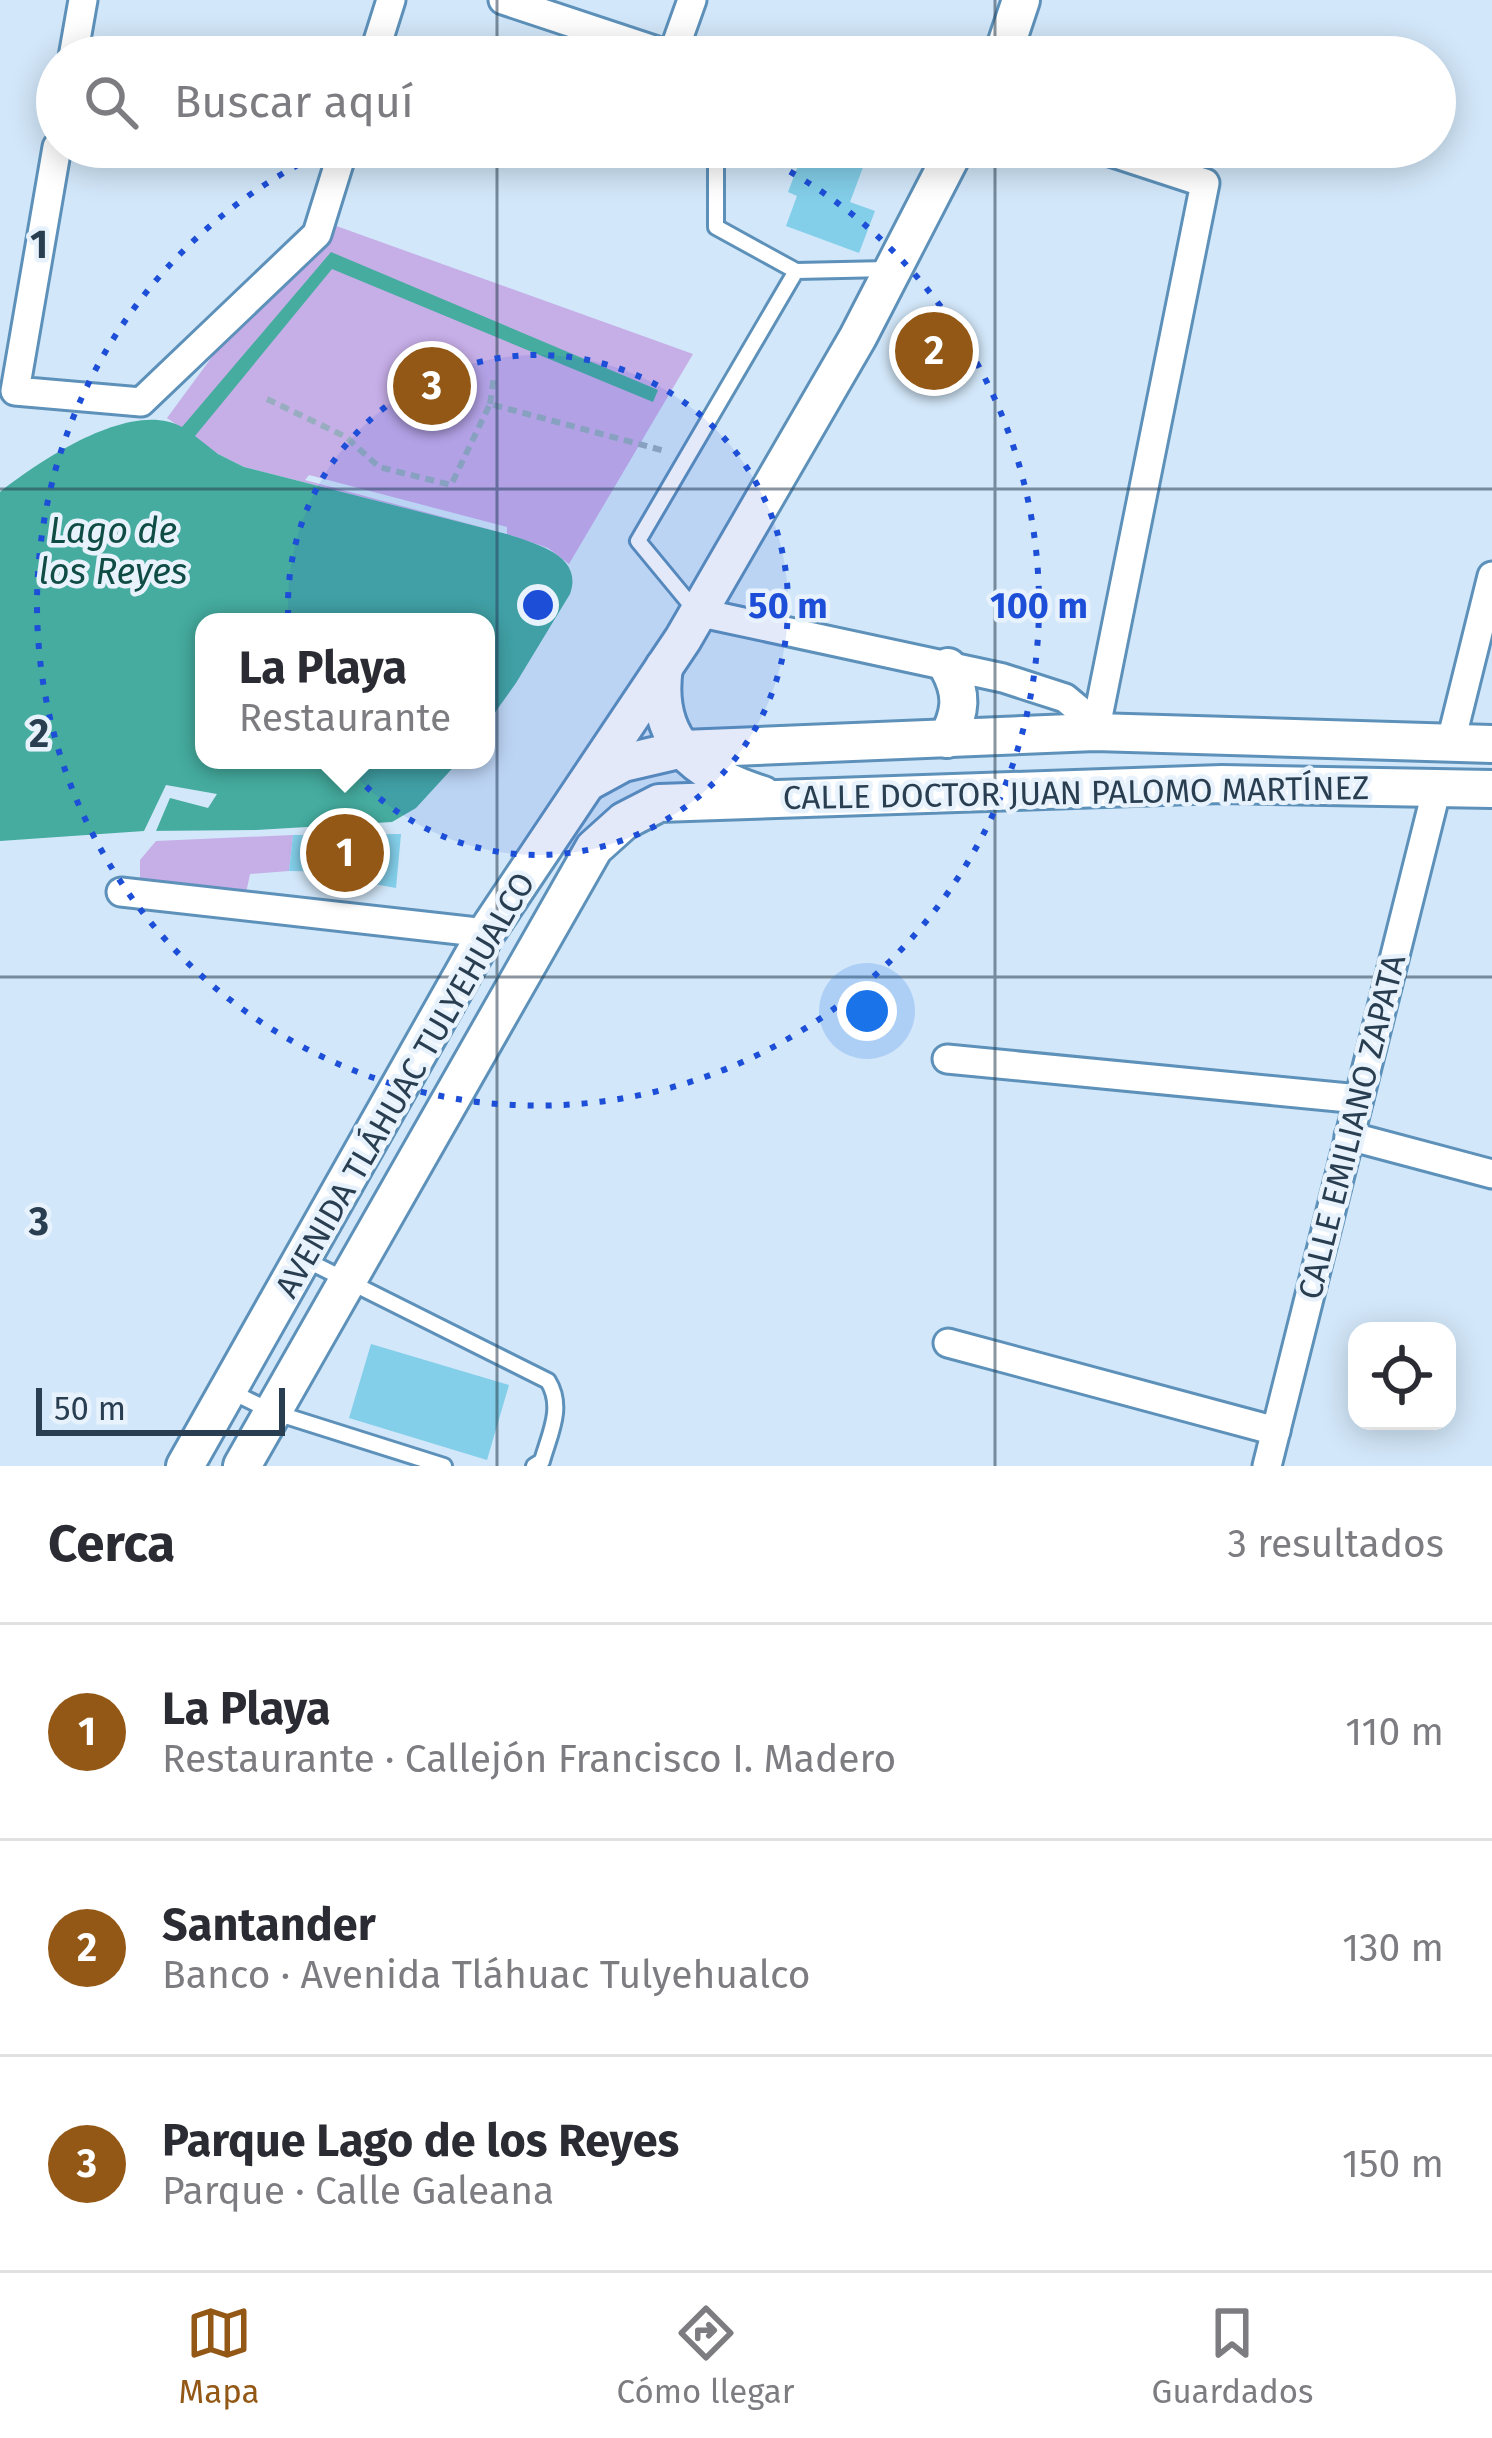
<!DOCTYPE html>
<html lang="es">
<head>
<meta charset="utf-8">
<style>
  body { margin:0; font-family:"Fira Sans",sans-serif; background:#f2f2f3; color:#2b2b33 }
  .controls { position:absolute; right:36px; bottom:36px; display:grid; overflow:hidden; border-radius:24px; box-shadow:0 6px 30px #0003 }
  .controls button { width:108px; height:108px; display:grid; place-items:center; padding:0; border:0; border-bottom:3px solid #e1e1e2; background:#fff; color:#2b2b33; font:60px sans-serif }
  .scale { position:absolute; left:36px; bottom:30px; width:249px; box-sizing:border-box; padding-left:12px; border:6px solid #293f51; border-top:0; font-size:33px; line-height:42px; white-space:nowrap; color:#293f51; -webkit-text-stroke:9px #e8f2fc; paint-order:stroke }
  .you { position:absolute; left:867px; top:1011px; width:42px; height:42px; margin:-30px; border:9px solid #fff; border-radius:50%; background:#1a73e8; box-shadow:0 0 0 18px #1a73e833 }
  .badge { display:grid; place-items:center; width:78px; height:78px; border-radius:50%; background:#935816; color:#fff; font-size:39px; font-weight:700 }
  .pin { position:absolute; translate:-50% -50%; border:6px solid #fff; box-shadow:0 3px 12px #0006 }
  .popup { position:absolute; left:195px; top:613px; width:300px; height:156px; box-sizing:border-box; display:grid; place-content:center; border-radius:24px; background:#fff; filter:drop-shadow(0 3px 9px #0005); font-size:39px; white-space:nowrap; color:#7c7c81 }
  .popup b { font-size:45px; color:#2b2b33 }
  .popup::after { content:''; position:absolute; left:50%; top:100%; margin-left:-24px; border:24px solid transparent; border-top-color:#fff }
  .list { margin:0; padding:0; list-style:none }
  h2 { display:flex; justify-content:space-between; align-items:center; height:156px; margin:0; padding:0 48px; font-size:51px }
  h2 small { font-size:39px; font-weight:400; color:#7c7c81 }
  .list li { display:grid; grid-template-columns:78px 1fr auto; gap:36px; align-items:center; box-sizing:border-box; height:216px; padding:0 48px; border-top:3px solid #e1e1e2 }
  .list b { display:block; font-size:45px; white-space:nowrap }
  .list p { margin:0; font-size:39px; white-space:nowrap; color:#7c7c81 }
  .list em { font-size:39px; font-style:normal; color:#7c7c81 }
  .icon { flex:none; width:66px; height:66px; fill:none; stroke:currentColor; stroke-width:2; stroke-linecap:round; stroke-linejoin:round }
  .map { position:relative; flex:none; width:1492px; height:1466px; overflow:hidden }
  .search { position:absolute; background:#fff; box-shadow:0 6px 30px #0003; left:36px; right:36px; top:36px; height:132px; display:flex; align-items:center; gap:30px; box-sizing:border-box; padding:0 42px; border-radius:66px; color:#7c7c81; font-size:45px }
  .sheet { height:804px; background:#fff }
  nav { display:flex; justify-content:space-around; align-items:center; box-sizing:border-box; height:168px; border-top:3px solid #e1e1e2; background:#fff; font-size:33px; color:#7c7c81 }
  nav a { display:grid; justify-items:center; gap:6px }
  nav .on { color:#935816 }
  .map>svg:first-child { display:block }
  .green { fill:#c6aee7 }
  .water { fill:#45ac9f }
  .pier { fill:#d2e7f9 }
  .building { fill:#83cee9 }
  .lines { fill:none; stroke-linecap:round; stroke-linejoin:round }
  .lane-casing { stroke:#5d91ba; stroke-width:20 }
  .street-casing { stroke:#5d91ba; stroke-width:33 }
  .secondary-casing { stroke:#5d91ba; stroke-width:42 }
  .path { stroke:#98adbf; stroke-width:6; stroke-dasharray:9 6; stroke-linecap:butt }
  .lane { stroke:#fff; stroke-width:14 }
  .street { stroke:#fff; stroke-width:27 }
  .secondary { stroke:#fff; stroke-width:36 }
  .grid { fill:none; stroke:#293f51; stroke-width:3; stroke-opacity:0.55 }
  .ring { fill:none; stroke:#1d4ed8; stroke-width:6; stroke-dasharray:6 12 }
  .labels { text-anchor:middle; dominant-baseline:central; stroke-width:9; stroke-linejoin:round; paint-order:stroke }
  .street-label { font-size:33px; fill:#293f51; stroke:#e8f2fc }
  .water-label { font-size:36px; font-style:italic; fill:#0e4c44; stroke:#e8f2fc }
  .grid-label { font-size:39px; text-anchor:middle; font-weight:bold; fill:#293f51; stroke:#e8f2fc; stroke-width:9; stroke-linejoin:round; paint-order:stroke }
  .centre { fill:#1d4ed8; stroke:#e8f2fc; stroke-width:6 }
  .ring-label { font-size:36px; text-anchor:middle; font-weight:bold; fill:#1d4ed8; stroke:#e8f2fc; stroke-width:9; stroke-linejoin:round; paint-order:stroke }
</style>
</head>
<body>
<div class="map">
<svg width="1492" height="1466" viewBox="0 0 1492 1466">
  <rect width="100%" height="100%" fill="#d2e7f9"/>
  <g class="green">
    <path d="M314,218L693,354L569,564L548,548L507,534L244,467L218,454L167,418Z"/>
    <path d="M293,835L289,871L250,874L246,893L140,878V860L156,841Z"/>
  </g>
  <path class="water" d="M331,252L658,390L653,402L332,269L195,436L218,454L244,467L507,534C535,544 584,555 570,594L516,683L486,725V622H204V760H460L416,808L392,822L256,830L144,831L0,841V492C41,460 131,399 182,427Z"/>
  <g class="pier">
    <path d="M309,475L507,527V534L305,480Z"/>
    <path d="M166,785L217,794L208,808L170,798L156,831H144Z"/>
  </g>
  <g class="building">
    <path d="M805,147H849L868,154L850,202L875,211L859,253L786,226L797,196L788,192Z"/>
    <path d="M401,834L396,888L341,878L340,872L289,871L293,835Z"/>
    <path d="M371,1344L509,1385L487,1460L349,1418Z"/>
  </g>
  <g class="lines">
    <g class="lane-casing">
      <g id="lane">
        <path d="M716,147V227L796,271"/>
        <path d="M695,610L638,541L796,271L888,269"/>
        <path d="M304,1259L548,1381C564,1407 550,1433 542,1461L534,1466"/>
        <path d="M228,1390L273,1412L444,1466"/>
      </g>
    </g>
    <g class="street-casing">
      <g id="street">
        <path d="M503,0L672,56L692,0"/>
        <path d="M73,57L83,0"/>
        <path d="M373,57L391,0"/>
        <path d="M57,147L15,391L141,402L317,234L344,147"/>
        <path d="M1095,147L1205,183L1095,732"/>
        <path d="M697,612L1003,678L1065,698L1083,713L1095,732"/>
        <path d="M1451,741L1492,576"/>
        <path d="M121,892L486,933"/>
        <path d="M947,1059L1359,1099"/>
        <path d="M1349,1136L1492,1174"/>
        <path d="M948,1343L1276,1431"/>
        <path d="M1267,1466L1437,788"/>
      </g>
    </g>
    <g class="secondary-casing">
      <g id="secondary">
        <path d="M1002,57L1021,0"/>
        <path d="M664,667C653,741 696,774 763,795"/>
        <path d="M947,739C961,712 963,694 948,667"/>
        <path d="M590,781L623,763L683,749L1095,732L1492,744"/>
        <path d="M185,1466L486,933L683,639L858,337L956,147"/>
        <path d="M242,1466L594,848L624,821L659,803L1222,784L1492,789"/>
      </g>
    </g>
    <g class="path">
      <path d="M267,399L346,437L379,467L451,485L490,404L665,451"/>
      <path d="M490,404L494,376"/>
    </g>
    <use href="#lane" class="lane"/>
    <use href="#street" class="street"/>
    <use href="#secondary" class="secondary"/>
  </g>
  <path class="grid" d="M497,0V57M995,0V57M497,147V1466M995,147V1466M0,489H1492M0,977H1492"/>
  <circle cx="538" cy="605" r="250" fill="#1d4ed8" fill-opacity=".12"/>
  <g class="ring">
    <circle cx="538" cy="605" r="250"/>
    <path d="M742 147A501 501 0 1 1 334 147"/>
  </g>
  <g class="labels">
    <g class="street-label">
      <text transform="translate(1076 793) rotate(-1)">CALLE DOCTOR JUAN PALOMO MARTÍNEZ</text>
      <text transform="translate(405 1085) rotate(-60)">AVENIDA TLÁHUAC TULYEHUALCO</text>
      <text transform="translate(1352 1127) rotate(-76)">CALLE EMILIANO ZAPATA</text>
    </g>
    <g class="water-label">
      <text x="113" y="531">Lago de<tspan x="113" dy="41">los Reyes</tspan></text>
    </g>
  </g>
  <g class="grid-label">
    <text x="39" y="258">1</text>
    <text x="39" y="747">2</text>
    <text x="39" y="1235">3</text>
  </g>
  <circle cx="538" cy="605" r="18" class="centre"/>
  <g class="ring-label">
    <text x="788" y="618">50 m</text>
    <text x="1039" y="618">100 m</text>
  </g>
</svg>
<div class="controls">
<button><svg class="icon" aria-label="locate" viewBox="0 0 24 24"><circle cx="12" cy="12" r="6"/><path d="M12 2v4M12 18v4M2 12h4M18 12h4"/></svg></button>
</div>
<div class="scale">50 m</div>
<div class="you"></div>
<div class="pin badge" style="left:345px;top:853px">1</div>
<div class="popup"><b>La Playa</b>Restaurante</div>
<div class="pin badge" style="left:934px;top:351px">2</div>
<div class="pin badge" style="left:432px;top:386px">3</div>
<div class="search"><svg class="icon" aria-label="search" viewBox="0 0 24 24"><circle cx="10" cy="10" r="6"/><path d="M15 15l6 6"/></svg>Buscar aquí</div>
</div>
<section class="sheet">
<h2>Cerca<small>3 resultados</small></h2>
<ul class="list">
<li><span class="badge">1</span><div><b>La Playa</b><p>Restaurante · Callejón Francisco I. Madero</p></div><em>110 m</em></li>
<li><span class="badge">2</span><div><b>Santander</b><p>Banco · Avenida Tláhuac Tulyehualco</p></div><em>130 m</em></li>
<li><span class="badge">3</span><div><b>Parque Lago de los Reyes</b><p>Parque · Calle Galeana</p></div><em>150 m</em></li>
</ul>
</section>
<nav>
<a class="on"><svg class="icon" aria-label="map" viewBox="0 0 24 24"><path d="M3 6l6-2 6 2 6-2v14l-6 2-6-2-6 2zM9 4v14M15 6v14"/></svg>Mapa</a>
<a><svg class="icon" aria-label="directions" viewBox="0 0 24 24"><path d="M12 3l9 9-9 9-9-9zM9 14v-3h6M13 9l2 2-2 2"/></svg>Cómo llegar</a>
<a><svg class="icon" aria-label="saved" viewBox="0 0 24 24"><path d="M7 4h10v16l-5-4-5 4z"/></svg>Guardados</a>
</nav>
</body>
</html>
